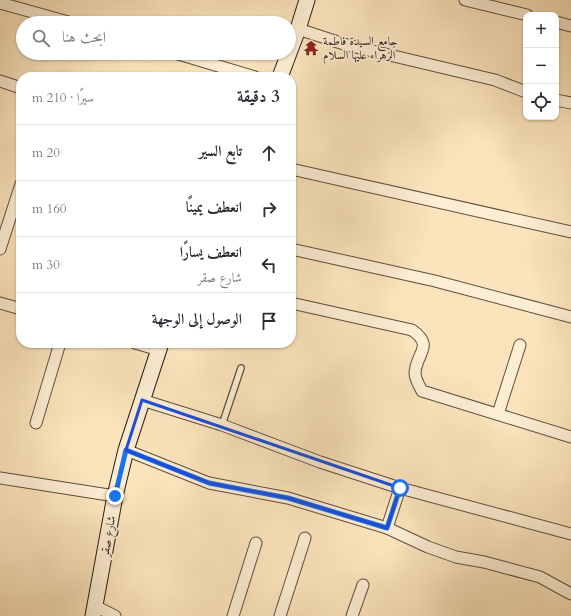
<!DOCTYPE html>
<html lang="ar">
<head>
<meta charset="utf-8">
<style>
  body { margin:0; font-family:Cardo,Amiri,serif; background:#f7f7f7; color:#2b2b33; direction:rtl }
  .controls { position:absolute; right:12px; top:12px; display:grid; overflow:hidden; border-radius:8px; box-shadow:0 1px 3px #0004 }
  .controls button { width:36px; height:36px; display:grid; place-items:center; padding:0; border:0; border-bottom:1px solid #e1e1e2; background:#fff; color:#2b2b33; font:20px sans-serif }
  .stop { position:absolute; width:12px; height:12px; margin:-9px; border:3px solid #1a73e8; border-radius:50%; background:#fff }
  .stop.end { background:#1a73e8; border-color:#fff; box-shadow:0 1px 4px #0008 }
  .list { margin:0; padding:0; list-style:none }
  h2 { display:flex; justify-content:space-between; align-items:center; height:52px; margin:0; padding:0 16px; font-size:17px }
  h2 small { font-size:13px; font-weight:400; color:#7c7c81 }
  .list li { display:grid; grid-template-columns:26px 1fr auto; gap:12px; align-items:center; box-sizing:border-box; height:56px; padding:0 16px; border-top:1px solid #e1e1e2 }
  .list b { display:block; font-size:15px; white-space:nowrap }
  .list p { margin:0; font-size:13px; white-space:nowrap; color:#7c7c81 }
  .list em { font-size:13px; font-style:normal; color:#7c7c81 }
  .icon { flex:none; width:22px; height:22px; fill:none; stroke:currentColor; stroke-width:2; stroke-linecap:round; stroke-linejoin:round }
  .map { position:relative; flex:none; width:571px; height:616px; overflow:hidden; direction:ltr }
  .search { position:absolute; background:#fff; box-shadow:0 1px 3px #0004; left:16px; top:16px; width:280px; height:44px; display:flex; align-items:center; gap:10px; box-sizing:border-box; padding:0 14px; border-radius:22px; color:#7c7c81; font-size:15px }
  .panel { position:absolute; background:#fff; box-shadow:0 1px 3px #0004; left:16px; top:72px; width:280px; height:276px; border-radius:16px; direction:rtl }
  .map>svg:first-child { display:block }
  .lines { fill:none; stroke-linecap:round; stroke-linejoin:round }
  .lane-casing { stroke:#604d3e; stroke-width:8 }
  .street-casing { stroke:#604d3e; stroke-width:13 }
  .secondary-casing { stroke:#2c1b14; stroke-width:17 }
  .lane { stroke:#fcedd3; stroke-width:5.5 }
  .street { stroke:#fcedd3; stroke-width:11 }
  .secondary { stroke:#fcedd3; stroke-width:15 }
  .route { stroke:#1a73e8; stroke-width:5 }
  .marked { fill:none; stroke:#1d4ed8; stroke-width:3; stroke-linejoin:round }
  .labels { text-anchor:middle; dominant-baseline:central; stroke-width:3.5; stroke-linejoin:round; paint-order:stroke }
  .poi-label { font-size:12px; fill:#2c1b14; stroke:#fcedd3; text-anchor:start }
  .street-label { font-size:12px; fill:#2c1b14; stroke:#fcedd3 }
</style>
</head>
<body>
<div class="map">
<svg width="571" height="616" viewBox="0 0 571 616">
  <rect width="100%" height="100%" fill="#fbe4bc"/>
  <filter id="stains"><feTurbulence type="fractalNoise" baseFrequency=".005" numOctaves="4"/><feColorMatrix values="0 0 0 0 .2 0 0 0 0 .09 0 0 0 0 .02 0 0 0 .5 -.17"/></filter>
  <radialGradient id="worn" r=".72"><stop offset=".6" stop-color="#630" stop-opacity="0"/><stop offset="1" stop-color="#630" stop-opacity=".3"/></radialGradient>
  <g class="lines">
    <g class="lane-casing">
      <path id="lane" d="M222,425L241,368"/>
    </g>
    <g class="street-casing">
      <g id="street">
        <path d="M465,0L527,15"/>
        <path d="M0,3L72,23"/>
        <path d="M556,22L571,26"/>
        <path d="M298,29L347,45L495,80L526,92"/>
        <path d="M175,53L255,77"/>
        <path d="M0,81L21,88"/>
        <path d="M556,100L571,103"/>
        <path d="M291,169L571,232"/>
        <path d="M0,249L21,184"/>
        <path d="M291,249L435,281L571,317"/>
        <path d="M0,303L21,309"/>
        <path d="M291,303L412,330C435,346 416,353 415,373C415,379 419,385 422,391L571,437"/>
        <path d="M135,343L159,350"/>
        <path d="M142,400L222,425L320,462L400,488L571,534"/>
        <path d="M498,414L520,345"/>
        <path d="M36,423L60,343"/>
        <path d="M126,450L209,483L288,498L387,528L428,547L456,557L484,562L540,577L571,594"/>
        <path d="M0,478L115,496"/>
        <path d="M387,528L400,488"/>
        <path d="M95,606L115,616"/>
        <path d="M233,616L256,543"/>
        <path d="M280,616L305,538"/>
        <path d="M352,616L363,585"/>
      </g>
    </g>
    <g class="secondary-casing">
      <g id="secondary">
        <path d="M280,77L298,29L307,0"/>
        <path d="M93,616L115,496L126,450L161,343"/>
      </g>
    </g>
    <use href="#lane" class="lane"/>
    <use href="#street" class="street"/>
    <use href="#secondary" class="secondary"/>
  </g>
  <g class="lines">
    <path class="route" d="M115,496L126,450L209,483L288,498L387,528L400,488"/>
  </g>
  <path class="marked" d="M142,400L400,488L387,528L288,498L209,483L126,450Z"/>
  <defs>
    <g id="temple-bare" transform="scale(1.2)"><path d="M0-6L5-2H3V0L6.5 2.5H4V6H1.5V3h-3V6H-4V2.5H-6.5L-3 0V-2H-5Z" fill="#8f2418" stroke="#fcedd3" stroke-width="2.5" paint-order="stroke"/></g>
  </defs>
  <g fill-rule="evenodd">
    <use href="#temple-bare" x="311" y="48"/>
  </g>
  <g class="labels">
    <g class="poi-label">
      <text x="323" y="41">جامع السيدة فاطمة<tspan x="323" dy="14">الزهراء عليها السلام</tspan></text>
    </g>
    <g class="street-label">
      <text transform="translate(108 536) rotate(-80)">شارع صقر</text>
    </g>
  </g>
  <rect width="100%" height="100%" filter="url(#stains)"/>
  <rect width="100%" height="100%" fill="url(#worn)"/>
</svg>
<div class="controls">
<button>+</button>
<button>−</button>
<button><svg class="icon" aria-label="locate" viewBox="0 0 24 24"><circle cx="12" cy="12" r="6"/><path d="M12 2v4M12 18v4M2 12h4M18 12h4"/></svg></button>
</div>
<div class="stop" style="left:400px;top:488px"></div>
<div class="stop end" style="left:115px;top:496px"></div>
<div class="search"><svg class="icon" aria-label="search" viewBox="0 0 24 24"><circle cx="10" cy="10" r="6"/><path d="M15 15l6 6"/></svg>ابحث هنا</div>
<section class="panel">
<h2>3 دقيقة<small>سيرًا · 210 m</small></h2>
<ul class="list">
<li><svg class="icon" aria-label="ahead" viewBox="0 0 24 24"><path d="M12 20V5M6 11l6-6 6 6"/></svg><div><b>تابع السير</b></div><em>20 m</em></li>
<li><svg class="icon" aria-label="right" viewBox="0 0 24 24"><path d="M7 20v-9h11M14 6l5 5-5 5"/></svg><div><b>انعطف يمينًا</b></div><em>160 m</em></li>
<li><svg class="icon" aria-label="left" viewBox="0 0 24 24"><path d="M17 20v-9H6M10 6l-5 5 5 5"/></svg><div><b>انعطف يسارًا</b><p>شارع صقر</p></div><em>30 m</em></li>
<li><svg class="icon" aria-label="arrive" viewBox="0 0 24 24"><path d="M6 21V4h12l-3 4 3 4H6"/></svg><div><b>الوصول إلى الوجهة</b></div></li>
</ul>
</section>
</div>
</body>
</html>
